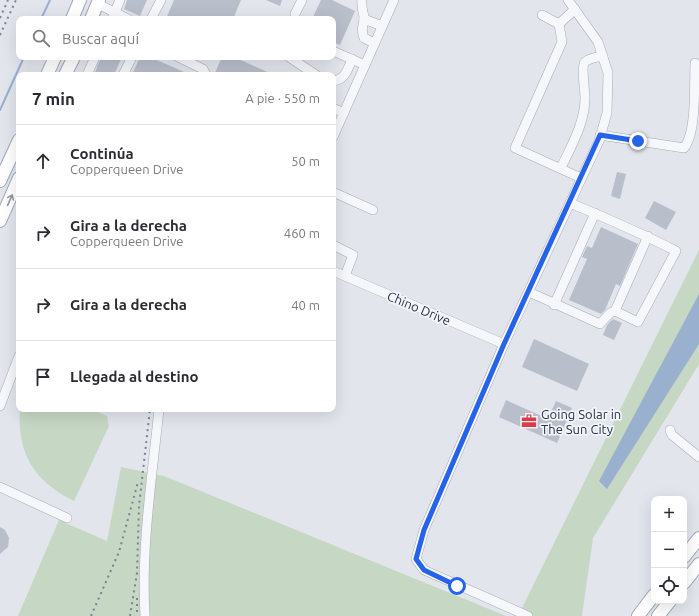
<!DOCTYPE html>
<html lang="es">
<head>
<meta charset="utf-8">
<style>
  body { margin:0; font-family:Ubuntu,sans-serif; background:#f2f2f3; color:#2b2b33 }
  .controls { position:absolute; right:12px; bottom:12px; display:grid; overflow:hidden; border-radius:8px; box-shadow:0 4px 16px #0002 }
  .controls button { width:36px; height:36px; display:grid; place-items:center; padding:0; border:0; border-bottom:1px solid #e1e1e2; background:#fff; color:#2b2b33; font:20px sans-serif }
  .stop { position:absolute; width:12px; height:12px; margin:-9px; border:3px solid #2563eb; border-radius:50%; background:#fff }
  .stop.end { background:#2563eb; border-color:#fff; box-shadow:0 1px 4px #0008 }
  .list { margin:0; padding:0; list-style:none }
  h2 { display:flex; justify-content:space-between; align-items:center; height:52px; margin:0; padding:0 16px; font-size:17px }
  h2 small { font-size:13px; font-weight:400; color:#7c7c81 }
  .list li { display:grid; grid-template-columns:26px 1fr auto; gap:12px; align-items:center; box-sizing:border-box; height:72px; padding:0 16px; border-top:1px solid #e1e1e2 }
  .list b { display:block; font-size:15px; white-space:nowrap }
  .list p { margin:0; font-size:13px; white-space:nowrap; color:#7c7c81 }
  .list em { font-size:13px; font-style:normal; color:#7c7c81 }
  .icon { flex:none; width:22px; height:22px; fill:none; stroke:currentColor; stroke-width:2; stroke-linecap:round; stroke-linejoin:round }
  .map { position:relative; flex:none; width:699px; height:616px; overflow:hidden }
  .search { position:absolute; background:#fff; box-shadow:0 4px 16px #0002; left:16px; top:16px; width:320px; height:44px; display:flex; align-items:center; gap:10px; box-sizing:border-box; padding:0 14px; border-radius:8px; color:#7c7c81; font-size:15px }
  .panel { position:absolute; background:#fff; box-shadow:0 4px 16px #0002; left:16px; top:72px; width:320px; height:340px; border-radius:8px }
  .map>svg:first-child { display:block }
  .green { fill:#c6d7c3 }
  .water { fill:#9ab0cf }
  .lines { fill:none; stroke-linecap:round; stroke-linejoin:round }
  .stream { stroke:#9ab0cf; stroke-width:2 }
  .building { fill:#b9becb }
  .minor-casing { stroke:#a6abb7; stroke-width:10 }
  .major-casing { stroke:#a0a8b9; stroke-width:14 }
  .minor { stroke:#f6f7fa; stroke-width:9 }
  .major { stroke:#fff; stroke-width:12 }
  .rail { stroke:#7a8397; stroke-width:2; stroke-dasharray:2 4; stroke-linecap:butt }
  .oneway { stroke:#9498a2 }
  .route { stroke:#2563eb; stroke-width:5 }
  .labels { text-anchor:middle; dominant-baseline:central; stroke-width:3.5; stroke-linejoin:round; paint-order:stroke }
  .street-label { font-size:13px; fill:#283146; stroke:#f2f5f9 }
  .poi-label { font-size:13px; fill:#283146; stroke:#f2f5f9; text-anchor:start }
</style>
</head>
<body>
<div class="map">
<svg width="699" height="616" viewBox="0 0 699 616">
  <rect width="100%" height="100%" fill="#e2e5ec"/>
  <g class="green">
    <path d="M699,250V364L593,538L582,616H518Z"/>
    <path d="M20,409H90L107,416L109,426L74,501C34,481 17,454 20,409Z"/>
    <path d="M121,467L164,476L506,616H18L59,520L107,541Z"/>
  </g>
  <path class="water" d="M699,294V344L607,489L599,481Z"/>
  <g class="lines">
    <g class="stream">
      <path d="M41,19L50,0"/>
      <path d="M0,110L24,57"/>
    </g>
  </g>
  <g class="building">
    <path d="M127,0H147L140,16L124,9Z"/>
    <path d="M174,0H241L233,19H166Z"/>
    <path d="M266,0H282L280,6Z"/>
    <path d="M321,0H332L355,11L340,45L333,42V19H312Z"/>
    <path d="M101,57H122L114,75H94Z"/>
    <path d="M140,57H150L191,75H132Z"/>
    <path d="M222,57H234L274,75H214Z"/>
    <path d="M617,172L626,174L620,199L611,196Z"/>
    <path d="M654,201L676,212L666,230L645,218Z"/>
    <path d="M601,227L638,244L620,286L616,284L605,310L601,314L569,300L587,259L582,257L587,246L592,248Z"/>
    <path d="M613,319L622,323L614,340L603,335L607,325Z"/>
    <path d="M534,339L589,364L577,391L522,367Z"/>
    <path d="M506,400L548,419L556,401L572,408L557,443L499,417Z"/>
    <path d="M0,527L5,530L9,538L8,547L0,554Z"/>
  </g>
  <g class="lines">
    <g class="minor-casing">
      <g id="minor">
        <path d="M362,0C361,6 363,11 364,17C364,26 360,28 364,38L374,43"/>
        <path d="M98,4L128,19"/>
        <path d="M295,14L302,0"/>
        <path d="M542,15L559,24L575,9"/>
        <path d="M112,19L120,0"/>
        <path d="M151,19L161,0"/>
        <path d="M364,19L382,26"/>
        <path d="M559,24L562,42L515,148L581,178"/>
        <path d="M333,51L365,65"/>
        <path d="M178,57L203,69L206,75"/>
        <path d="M289,57L316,75"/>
        <path d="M87,75L95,57"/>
        <path d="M123,75L132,57"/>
        <path d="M333,81C345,80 348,69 352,59"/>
        <path d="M333,108L344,113"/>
        <path d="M600,135L684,148C697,132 694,84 695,63"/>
        <path d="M333,137L394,0"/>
        <path d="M561,168C571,146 585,123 585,98C585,91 581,66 585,62C589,58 597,57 603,56"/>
        <path d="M335,193L373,210"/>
        <path d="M570,203C606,218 641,233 676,251L638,322L615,311L648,236"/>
        <path d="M333,245L353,255L345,276"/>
        <path d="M333,271L504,344"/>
        <path d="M529,292L600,324L610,313L615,311"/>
        <path d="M554,305L595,213"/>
        <path d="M0,406L19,356"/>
        <path d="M670,430L672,435L699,457"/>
        <path d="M0,487L67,518"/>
        <path d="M145,616C141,547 152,478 159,409"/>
        <path d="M528,616L424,570L416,559L424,530L504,344L599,141L607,113L608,73L598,42L568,0"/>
      </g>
    </g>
    <g class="major-casing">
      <g id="major">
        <path d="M72,19L80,0"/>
        <path d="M91,19L99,0"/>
        <path d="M47,75L55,57"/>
        <path d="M65,75L74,57"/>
        <path d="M0,181L19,140"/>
        <path d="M0,221L19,178"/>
        <path d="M684,557L699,538"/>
        <path d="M684,583L699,564"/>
        <path d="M638,616L654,595"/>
        <path d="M658,616L670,601"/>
      </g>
    </g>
    <use href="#minor" class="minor"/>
    <use href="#major" class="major"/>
    <g class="rail">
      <path d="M0,18L8,0"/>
      <path d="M0,35L16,0"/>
      <path d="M137,598V616"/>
      <path d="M91,616L119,552L138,482"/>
      <path d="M130,616L137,573L139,506L150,409"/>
    </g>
  </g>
  <defs><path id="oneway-shaft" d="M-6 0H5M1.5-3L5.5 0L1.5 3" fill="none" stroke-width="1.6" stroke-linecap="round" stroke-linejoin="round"/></defs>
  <use class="oneway" href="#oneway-shaft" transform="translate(10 200) rotate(-66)"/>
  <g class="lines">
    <path class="route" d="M457,586L424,570L416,559L424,530L504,344L600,135L638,141"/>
  </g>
  <defs>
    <g id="office-bare" transform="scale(1.2)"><path d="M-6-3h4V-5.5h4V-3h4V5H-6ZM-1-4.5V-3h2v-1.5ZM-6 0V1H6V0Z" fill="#dc3c49" stroke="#f2f5f9" stroke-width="2.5" paint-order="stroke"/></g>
  </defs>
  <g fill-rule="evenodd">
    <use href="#office-bare" x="529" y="421"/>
  </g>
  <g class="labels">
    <g class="street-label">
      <text transform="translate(419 308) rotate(23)">Chino Drive</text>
    </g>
    <g class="poi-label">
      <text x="541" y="414">Going Solar in<tspan x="541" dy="15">The Sun City</tspan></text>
    </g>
  </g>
</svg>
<div class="controls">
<button>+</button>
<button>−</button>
<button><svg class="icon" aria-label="locate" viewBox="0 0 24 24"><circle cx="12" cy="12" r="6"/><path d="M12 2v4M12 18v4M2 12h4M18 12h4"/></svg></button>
</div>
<div class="stop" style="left:457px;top:586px"></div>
<div class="stop end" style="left:638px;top:141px"></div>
<div class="search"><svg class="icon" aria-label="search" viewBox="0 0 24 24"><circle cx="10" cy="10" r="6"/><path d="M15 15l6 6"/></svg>Buscar aquí</div>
<section class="panel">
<h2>7 min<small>A pie · 550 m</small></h2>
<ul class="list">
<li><svg class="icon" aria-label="ahead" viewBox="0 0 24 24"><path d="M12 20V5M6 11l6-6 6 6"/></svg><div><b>Continúa</b><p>Copperqueen Drive</p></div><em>50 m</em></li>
<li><svg class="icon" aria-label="right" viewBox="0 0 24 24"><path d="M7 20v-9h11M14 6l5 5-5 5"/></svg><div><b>Gira a la derecha</b><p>Copperqueen Drive</p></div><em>460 m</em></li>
<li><svg class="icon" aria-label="right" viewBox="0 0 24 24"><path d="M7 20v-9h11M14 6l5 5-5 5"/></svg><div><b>Gira a la derecha</b></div><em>40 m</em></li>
<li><svg class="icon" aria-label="arrive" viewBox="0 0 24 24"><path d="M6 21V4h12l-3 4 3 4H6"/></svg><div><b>Llegada al destino</b></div></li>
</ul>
</section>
</div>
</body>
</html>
